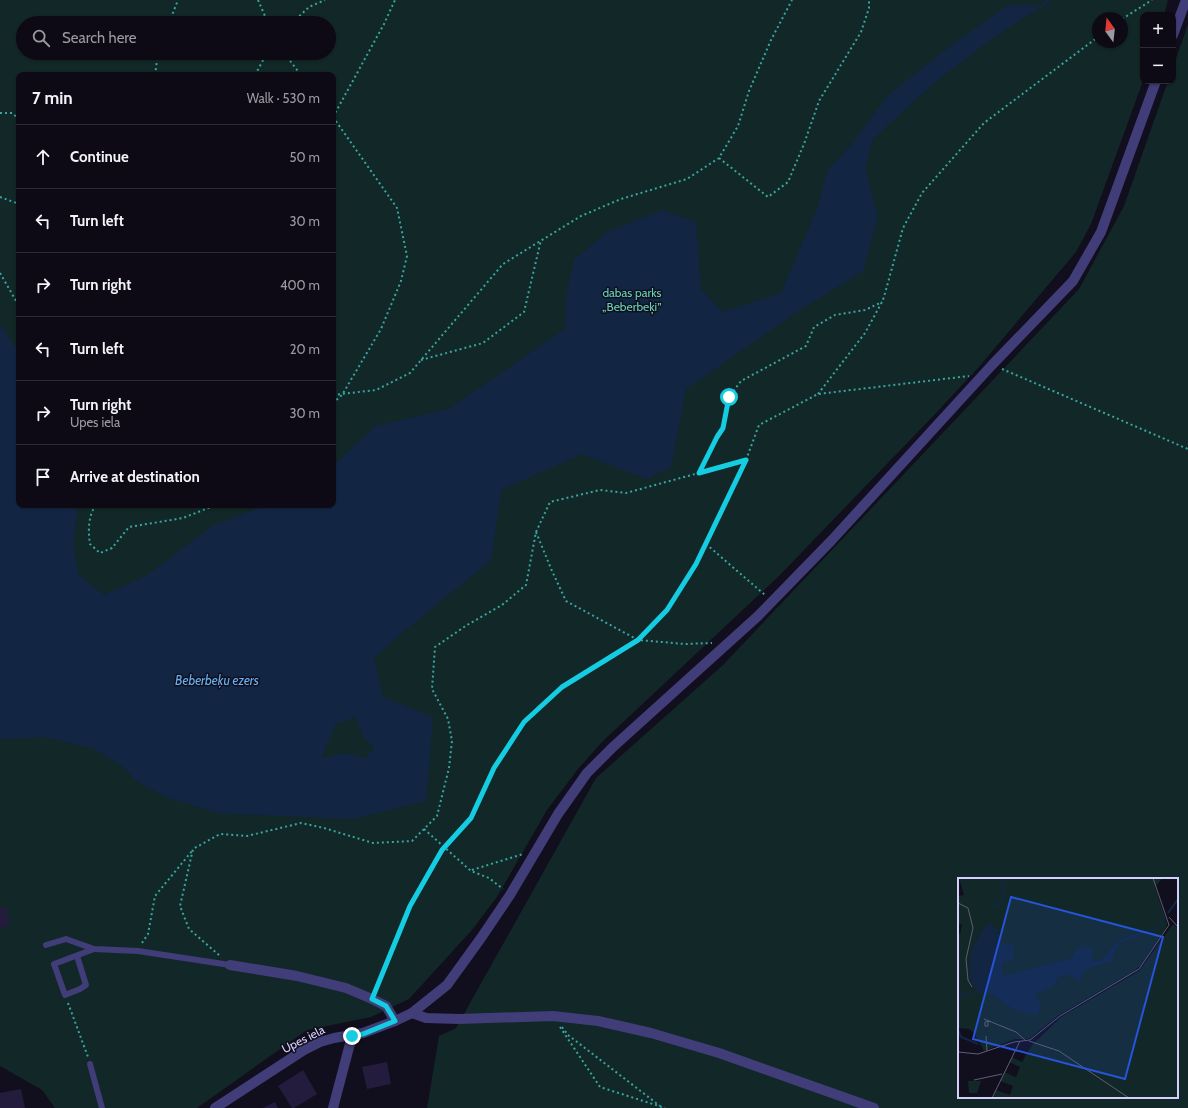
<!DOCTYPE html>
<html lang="en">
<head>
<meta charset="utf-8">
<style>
  body { margin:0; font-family:Cabin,sans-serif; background:#1b1823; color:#f1f3f6 }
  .controls { position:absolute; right:12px; top:12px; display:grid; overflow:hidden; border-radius:8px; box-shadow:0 1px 3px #0004 }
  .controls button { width:36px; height:36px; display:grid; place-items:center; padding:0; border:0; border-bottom:1px solid #2d2b35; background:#0d0a16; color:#f1f3f6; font:20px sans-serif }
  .compass { position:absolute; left:1092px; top:12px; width:36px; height:36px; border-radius:50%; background:#0d0a16; box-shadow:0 1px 3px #0004; rotate:345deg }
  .stop { position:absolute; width:12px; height:12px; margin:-9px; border:3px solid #14cde2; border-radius:50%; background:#fff }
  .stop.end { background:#14cde2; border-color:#fff; box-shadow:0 1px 4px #0008 }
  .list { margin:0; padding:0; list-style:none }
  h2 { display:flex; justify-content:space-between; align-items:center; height:52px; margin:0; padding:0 16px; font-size:17px }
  h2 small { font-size:13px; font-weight:400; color:#9a9aa1 }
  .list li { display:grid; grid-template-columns:26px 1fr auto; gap:12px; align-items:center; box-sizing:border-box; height:64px; padding:0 16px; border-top:1px solid #2d2b35 }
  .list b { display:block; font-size:15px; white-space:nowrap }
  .list p { margin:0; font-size:13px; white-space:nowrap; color:#9a9aa1 }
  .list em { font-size:13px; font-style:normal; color:#9a9aa1 }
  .icon { flex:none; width:22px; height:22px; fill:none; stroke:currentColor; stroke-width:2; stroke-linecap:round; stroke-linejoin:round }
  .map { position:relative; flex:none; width:1188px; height:1108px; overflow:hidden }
  .search { position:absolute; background:#0d0a16; box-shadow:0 1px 3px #0004; left:16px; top:16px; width:320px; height:44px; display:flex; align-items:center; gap:10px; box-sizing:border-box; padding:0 14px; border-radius:22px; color:#9a9aa1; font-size:15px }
  .panel { position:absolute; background:#0d0a16; box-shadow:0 1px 3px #0004; left:16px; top:72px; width:320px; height:436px; border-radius:8px }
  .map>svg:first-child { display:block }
  .green { fill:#122727; fill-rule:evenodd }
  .water { fill:#122643; fill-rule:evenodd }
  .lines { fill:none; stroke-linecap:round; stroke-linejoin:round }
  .stream { stroke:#122643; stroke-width:3.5 }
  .building { fill:#231c3d }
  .path { stroke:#38a6a0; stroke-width:2; stroke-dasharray:2 3; stroke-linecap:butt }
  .service { stroke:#403d79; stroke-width:6 }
  .minor { stroke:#403d79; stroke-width:10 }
  .route { stroke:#14cde2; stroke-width:5 }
  .labels { text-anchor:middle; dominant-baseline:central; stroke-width:3; stroke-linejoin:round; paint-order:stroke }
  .park-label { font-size:12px; fill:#63d3b8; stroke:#110e1e }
  .street-label { font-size:12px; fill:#d5d0fb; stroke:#110e1e }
  .water-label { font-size:13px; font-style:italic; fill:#67b1f1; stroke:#110e1e }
  .inset-river { fill:none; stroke:#122643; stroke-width:2 }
  .inset-road { fill:none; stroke:#5f5c76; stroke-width:1 }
  .view { fill:#2654da; fill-opacity:0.15; stroke:#2654da; stroke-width:2 }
  .inset-edge { fill:none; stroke:#d5d0fb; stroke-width:2 }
</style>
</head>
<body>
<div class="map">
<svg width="1188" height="1108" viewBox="0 0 1188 1108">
  <rect width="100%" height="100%" fill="#110e1e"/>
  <g class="green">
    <path d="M0,0H1168L1164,15H1143V81L1091,224L1076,252L978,368L937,412L779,576L602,742L578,769L547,810L497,897L472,930L409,999L371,1017L307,1030L197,1108H55L42,1090L0,1066ZM1098,18H1122V42H1098ZM23,23H329V53H23ZM19,75H333V505H19Z"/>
    <path d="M1188,24V1108H427L439,1036L456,1028L596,778L723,665L1079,289L1124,206L1168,81H1173V67ZM959,879H1177V1097H959Z"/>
  </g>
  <path class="water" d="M1008,5H1043L993,38L934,83L873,139L865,168L878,217L863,271L797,312L686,389L671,467L647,479L582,454L501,490L491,560L396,638L374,659L383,697L433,717L426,801L353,819L217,813L166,797L136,781L123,767L95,749L44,737L0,739V324L14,345L19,349V505H78L73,544L78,574L104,595L146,576L212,526L266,505H333V466L375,426L449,409L566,328V296L574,260L607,232L662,210L696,222L701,289L723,312L781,293L818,207L827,171L852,144L888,95L952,45ZM355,717L363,737L374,747L366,758L346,753L321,758L336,724Z"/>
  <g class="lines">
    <path class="stream" d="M1043,5L1049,0"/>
  </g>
  <g class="building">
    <path d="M5,907L11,925L0,928V908Z"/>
    <path d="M387,1062L391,1084L367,1089L362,1067Z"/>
    <path d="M303,1070L317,1094L294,1108H292L278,1086Z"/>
    <path d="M21,1089L25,1108H0V1093Z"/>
    <path d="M275,1102L278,1108H263Z"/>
  </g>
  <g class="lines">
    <g class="path">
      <path d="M258,0L268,23"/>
      <path d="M1122,19L1152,0"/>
      <path d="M169,23L178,0"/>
      <path d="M292,23L309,7L325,0"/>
      <path d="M284,53L301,75"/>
      <path d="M155,75L158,53"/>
      <path d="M255,75L267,53"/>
      <path d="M0,113H12L19,119"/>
      <path d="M333,117L397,208L407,256L401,281L381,329L342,395L333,403"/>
      <path d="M333,117L384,24L395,0"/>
      <path d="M719,158L768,197L788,182L804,144L819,101L861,32L869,8V0"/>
      <path d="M0,197L19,204"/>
      <path d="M0,273L19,306"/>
      <path d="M421,360L483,343L524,312L541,240"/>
      <path d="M1002,369L1188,449"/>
      <path d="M818,394L865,333L882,302L884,297L903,228L922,193L984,123L1098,37"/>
      <path d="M333,395L376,390L410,373L503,264L581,216L621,199L687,179L719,158L738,126L749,91L771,40L792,0"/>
      <path d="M699,473L717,437L723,428L729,397L741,381L806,346L814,327L835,315L865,310L882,302"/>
      <path d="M96,505C88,515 88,532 90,544L100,553L112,548L129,527L183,518L216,505"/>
      <path d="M536,532L550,502L600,490L626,493L746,460L759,425L818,394L969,376"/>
      <path d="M706,544L765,595"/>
      <path d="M424,829L471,871L489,878L503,889"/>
      <path d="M472,870L523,854"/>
      <path d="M142,943L148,934L155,896L192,851"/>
      <path d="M219,955L189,929L180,906L193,849L220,834L247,836L301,823L324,828L373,843L412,841L437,816L449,768L452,741L448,719L432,689L435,647L467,625L502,605L526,585L536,532L552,571L566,601L638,640L685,644L712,643"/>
      <path d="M376,990L410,906L442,850L471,818L494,768L524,721L562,687L638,640L667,610L696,564L746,460"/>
      <path d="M68,1003L88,1057"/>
      <path d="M560,1027L600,1087L665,1108"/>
      <path d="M562,1027L568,1035L660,1106"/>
    </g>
    <g class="service">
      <path d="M46,945L66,939L94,949L138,951L230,965"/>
      <path d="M77,956L86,985L80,989L65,995L54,964L94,949"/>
      <path d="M90,1064L102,1108"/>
    </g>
    <g class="minor">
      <path d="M1173,35L1186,0"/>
      <path d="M230,965L297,976L346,988L372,999L386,1006L395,1021"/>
      <path d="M412,1013L426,1018L459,1019L553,1016L598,1021L651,1033L719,1053L874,1108"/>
      <path d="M215,1108L304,1050L320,1042L334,1038L363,1033L395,1021L412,1013L447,985L481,938L510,895L558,814L587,773L613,747L758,616L831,541L992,365L1073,281L1101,232L1156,81"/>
      <path d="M333,1108L352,1036"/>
    </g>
  </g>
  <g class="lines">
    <path class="route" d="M352,1036L363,1034L395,1021L386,1006L372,999L410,906L442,850L471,818L494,768L524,722L562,687L638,640L667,610L696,564L746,460L699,473L717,437L723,428L729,397"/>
  </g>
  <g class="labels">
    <g class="park-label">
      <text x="632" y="292">dabas parks<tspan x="632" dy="14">„Beberbeķi”</tspan></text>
    </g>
    <g class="street-label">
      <text transform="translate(303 1039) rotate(-27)">Upes iela</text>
    </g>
    <g class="water-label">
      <text x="217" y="680">Beberbeķu ezers</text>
    </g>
  </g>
  <g transform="translate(958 878)">
    <rect width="220" height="220" fill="#110e1e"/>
    <path d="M1,0H205L197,9L209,45L208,50L182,88L173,95L101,137L71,161H57L26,173L16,155L11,151L0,150V56H2L4,47L0,45V18L6,17ZM215,46L220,50V220H35L38,212L52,217L55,208L42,203L46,194L58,199L62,189L51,184L54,179L64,184L74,167L103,139L181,93ZM10,203H23L19,215H11Z" fill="#122727"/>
    <path d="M32,45L39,52L46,67H56L55,82L46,84L44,91L46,98L114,80L118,72L123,69L131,68L134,71L135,83H143L153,69L164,61L182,54L186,55L160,66L154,83L127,92L123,101L119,102L112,97L100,99L97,107L78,116V121L84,125L80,136H70L53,130L33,115H21L12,102L13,73L26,50Z" fill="#122643"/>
    <path class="inset-river" d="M32,28L44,26L46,7L40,0M210,35L220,21M186,55L198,51L207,38M0,115L5,117L15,114M0,152L3,159L20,166"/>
    <path class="inset-road" d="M0,25L10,30L15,50L8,81L10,102L14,109M211,39L220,49M26,141L58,154L68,163M30,144V148H27V144L32,143M28,158L29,173M71,163L101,173L171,220M0,174L20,176L56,164L72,162L102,138L181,91L211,47L195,0M16,202L44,196M34,220L62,163"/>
    <path class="view" d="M53,19L205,59L167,201L15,161Z"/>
    <rect width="220" height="220" class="inset-edge"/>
  </g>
</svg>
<div class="controls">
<button>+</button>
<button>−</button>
</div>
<svg class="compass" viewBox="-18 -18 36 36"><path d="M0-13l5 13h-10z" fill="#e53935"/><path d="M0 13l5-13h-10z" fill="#9a9aa1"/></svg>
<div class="stop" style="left:729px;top:397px"></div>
<div class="stop end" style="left:352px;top:1036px"></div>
<div class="search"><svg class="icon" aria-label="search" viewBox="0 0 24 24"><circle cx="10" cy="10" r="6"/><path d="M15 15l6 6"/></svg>Search here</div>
<section class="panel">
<h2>7 min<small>Walk · 530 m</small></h2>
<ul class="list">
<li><svg class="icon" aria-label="ahead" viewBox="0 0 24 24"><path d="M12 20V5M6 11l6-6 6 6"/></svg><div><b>Continue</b></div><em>50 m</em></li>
<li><svg class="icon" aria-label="left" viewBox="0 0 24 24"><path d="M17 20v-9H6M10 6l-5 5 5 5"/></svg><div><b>Turn left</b></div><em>30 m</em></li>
<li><svg class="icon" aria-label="right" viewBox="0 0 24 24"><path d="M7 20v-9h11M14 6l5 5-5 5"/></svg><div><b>Turn right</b></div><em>400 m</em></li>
<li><svg class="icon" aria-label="left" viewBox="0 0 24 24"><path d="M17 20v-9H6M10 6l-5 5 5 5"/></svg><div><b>Turn left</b></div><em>20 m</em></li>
<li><svg class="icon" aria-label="right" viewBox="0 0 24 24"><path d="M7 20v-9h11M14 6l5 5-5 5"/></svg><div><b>Turn right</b><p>Upes iela</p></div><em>30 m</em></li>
<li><svg class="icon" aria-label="arrive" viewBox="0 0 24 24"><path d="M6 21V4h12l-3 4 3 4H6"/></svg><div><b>Arrive at destination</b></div></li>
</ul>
</section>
</div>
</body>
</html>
